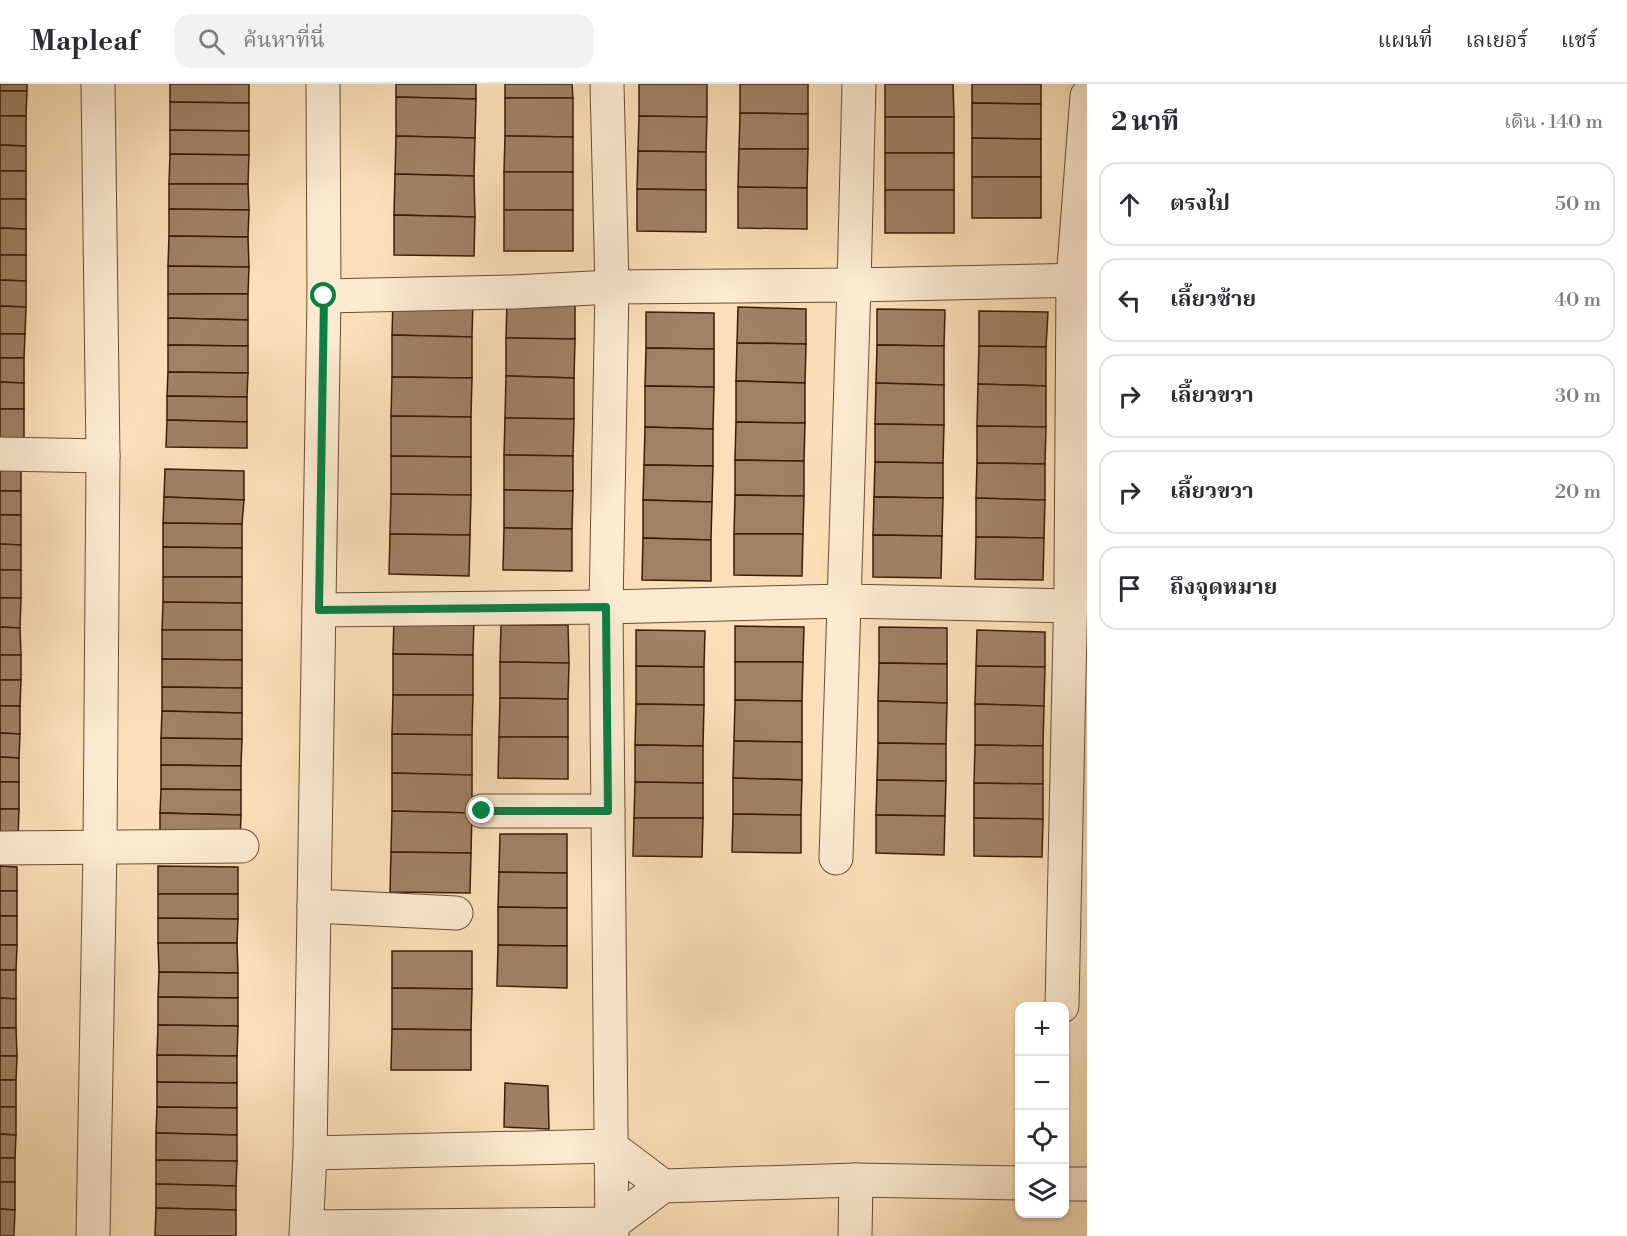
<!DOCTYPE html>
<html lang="th">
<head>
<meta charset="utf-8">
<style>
  body { margin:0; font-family:"Libre Bodoni","Noto Serif Thai",serif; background:#f2f2f3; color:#2b2b33 }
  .controls { position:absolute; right:18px; bottom:18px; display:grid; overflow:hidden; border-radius:12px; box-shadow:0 2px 4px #0004 }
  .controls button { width:54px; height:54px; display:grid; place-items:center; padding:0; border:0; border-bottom:2px solid #e1e1e2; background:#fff; color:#2b2b33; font:30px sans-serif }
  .stop { position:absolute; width:18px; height:18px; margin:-14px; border:4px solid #0b8043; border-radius:50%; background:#fff }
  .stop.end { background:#0b8043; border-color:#fff; box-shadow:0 2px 6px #0008 }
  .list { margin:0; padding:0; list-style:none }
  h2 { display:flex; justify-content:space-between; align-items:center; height:78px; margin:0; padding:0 24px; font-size:26px }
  h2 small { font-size:20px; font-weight:400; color:#7c7c81 }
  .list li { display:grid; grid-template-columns:39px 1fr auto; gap:18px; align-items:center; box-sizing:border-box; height:84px; margin:0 12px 12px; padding:0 12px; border:2px solid #e1e1e2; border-radius:18px }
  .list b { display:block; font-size:22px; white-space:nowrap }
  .list em { font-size:20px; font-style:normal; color:#7c7c81 }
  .icon { flex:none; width:33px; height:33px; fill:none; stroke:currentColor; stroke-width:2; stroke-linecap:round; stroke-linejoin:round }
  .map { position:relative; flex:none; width:1087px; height:1152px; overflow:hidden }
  header { display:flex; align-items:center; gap:36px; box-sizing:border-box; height:84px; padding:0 30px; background:#fff; border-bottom:2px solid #e1e1e2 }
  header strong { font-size:28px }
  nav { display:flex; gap:33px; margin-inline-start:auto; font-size:21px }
  .search { width:420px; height:54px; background:#f2f2f3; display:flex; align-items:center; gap:15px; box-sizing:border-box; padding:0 21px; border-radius:18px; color:#7c7c81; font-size:22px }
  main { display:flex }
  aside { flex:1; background:#fff }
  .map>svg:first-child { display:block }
  .building { fill:#9f8164; stroke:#3d1c08; stroke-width:1.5 }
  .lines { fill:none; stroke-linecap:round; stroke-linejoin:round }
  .minor-casing { stroke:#6c4d34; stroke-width:35 }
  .minor { stroke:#fcead1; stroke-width:33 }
  .route { stroke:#0b8043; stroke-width:8 }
</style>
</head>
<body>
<header>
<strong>Mapleaf</strong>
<div class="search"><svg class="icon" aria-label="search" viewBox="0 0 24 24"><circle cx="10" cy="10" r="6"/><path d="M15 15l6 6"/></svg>ค้นหาที่นี่</div>
<nav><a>แผนที่</a><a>เลเยอร์</a><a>แชร์</a></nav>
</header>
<main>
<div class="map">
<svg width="1087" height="1152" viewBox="0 0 1087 1152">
  <rect width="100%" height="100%" fill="#fadfb8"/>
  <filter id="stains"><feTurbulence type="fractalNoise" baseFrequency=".00333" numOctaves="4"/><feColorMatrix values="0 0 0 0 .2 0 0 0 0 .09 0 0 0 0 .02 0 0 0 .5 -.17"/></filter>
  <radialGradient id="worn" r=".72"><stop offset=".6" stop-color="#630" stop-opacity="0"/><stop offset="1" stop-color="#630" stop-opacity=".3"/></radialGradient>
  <g class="building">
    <rect x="0" y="0" width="27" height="7"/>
    <path d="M170,0H249V19L170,18Z"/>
    <path d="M396,0H476V15L396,13Z"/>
    <path d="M505,0H572L573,14H505Z"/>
    <path d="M639,0H707V33L639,32Z"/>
    <path d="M740,0H808V30L740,29Z"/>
    <path d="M885,0H953L954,33H885Z"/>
    <path d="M972,0H1041V20L972,19Z"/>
    <path d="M0,7H27L26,32H0Z"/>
    <path d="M396,13L476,15L475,54L396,52Z"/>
    <path d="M505,14H573V53L505,52Z"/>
    <path d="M170,18L249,19V47L170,46Z"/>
    <path d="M972,19L1041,20V55L972,54Z"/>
    <path d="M740,29L808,30V65H739Z"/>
    <path d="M0,32H26V62L0,61Z"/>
    <path d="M639,32L707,33L706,68L638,67Z"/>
    <rect x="885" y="33" width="69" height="36"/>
    <path d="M170,46L249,47V71L170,70Z"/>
    <path d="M396,52L475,54L474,92L395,90Z"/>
    <path d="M505,52L573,53V88H504Z"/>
    <path d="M972,54L1041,55V93H972Z"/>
    <path d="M0,61L26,62V87H0Z"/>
    <path d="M739,65H808L807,104L738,103Z"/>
    <path d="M638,67L706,68V106L637,105Z"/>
    <rect x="885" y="69" width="69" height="37"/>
    <path d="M170,70L249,71L248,100H169Z"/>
    <rect x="0" y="87" width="26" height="28"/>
    <rect x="504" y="88" width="69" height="38"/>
    <path d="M395,90L474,92L475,133L394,131Z"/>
    <rect x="972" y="93" width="69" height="41"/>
    <path d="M169,100H248L249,126L169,125Z"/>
    <path d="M738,103L807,104V145L738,144Z"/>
    <path d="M637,105L706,106V148L637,147Z"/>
    <rect x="885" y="106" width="69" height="43"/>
    <path d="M0,115H26V145L0,144Z"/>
    <path d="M169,125L249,126L248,153L169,152Z"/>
    <rect x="504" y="126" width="69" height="41"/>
    <path d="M394,131L475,133L474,172L394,171Z"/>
    <path d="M0,144L26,145V171H0Z"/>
    <path d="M169,152L248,153L249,183L168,182Z"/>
    <path d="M0,171H26V197L0,196Z"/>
    <path d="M168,182L249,183L248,210H168Z"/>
    <path d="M0,196L26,197V223L0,222Z"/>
    <path d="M168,210H248V236L168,234Z"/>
    <path d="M393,214L473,215L472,253L392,251Z"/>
    <path d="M507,218L575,220V255L506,254Z"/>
    <path d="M0,222L26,223L25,250H0Z"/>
    <path d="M738,223L806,225V260L737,259Z"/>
    <path d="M877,225L945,226L944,262L877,261Z"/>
    <path d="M979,227L1048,228L1046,263L979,262Z"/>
    <path d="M646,228L714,229V265L646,264Z"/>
    <path d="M168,234L248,236V262L168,261Z"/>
    <path d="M0,250H25L24,274H0Z"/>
    <path d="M392,251L472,253V294L392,293Z"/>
    <path d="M506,254L575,255L574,294L506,292Z"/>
    <path d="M737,259L806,260L805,299L736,297Z"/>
    <path d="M168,261L248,262V289L168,288Z"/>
    <path d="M877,261L944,262V301L876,299Z"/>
    <path d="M979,262L1046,263V302L978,300Z"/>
    <path d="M646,264L714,265V303L645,302Z"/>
    <path d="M0,274H24V299L0,298Z"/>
    <path d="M168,288L248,289L247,313L167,312Z"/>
    <path d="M506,292L574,294V335L505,334Z"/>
    <path d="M392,293L472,294L471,333L391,332Z"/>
    <path d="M736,297L805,299V339L736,338Z"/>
    <path d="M0,298L24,299V325H0Z"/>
    <path d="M876,299L944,301V341L875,340Z"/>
    <path d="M978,300L1046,302V343L977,342Z"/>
    <path d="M645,302L714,303L713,345L645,343Z"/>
    <path d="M167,312L247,313V338L167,336Z"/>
    <path d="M0,325H24V356L0,355Z"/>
    <path d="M391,332L471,333V373L391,372Z"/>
    <path d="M505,334L574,335L573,372L504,371Z"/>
    <path d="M167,336L247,338V364L166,363Z"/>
    <path d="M736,338L805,339L804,377L735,376Z"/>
    <path d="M875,340L944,341L943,379L875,378Z"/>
    <path d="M977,342L1046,343L1045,380L977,379Z"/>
    <path d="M645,343L713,345V382L644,381Z"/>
    <path d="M504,371L573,372V407L504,406Z"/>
    <path d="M391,372L471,373V411L391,410Z"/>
    <path d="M735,376L804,377V412L735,411Z"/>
    <path d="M875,378L943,379V414L874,413Z"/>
    <path d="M977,379L1045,380V416L976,414Z"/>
    <path d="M644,381L713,382L712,418L643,416Z"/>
    <rect x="0" y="382" width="21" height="25"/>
    <path d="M165,385L244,387V416L164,413Z"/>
    <path d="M504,406L573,407L572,445L504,444Z"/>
    <rect x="0" y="407" width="21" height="24"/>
    <path d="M391,410L471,411L470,451L390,450Z"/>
    <path d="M735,411L804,412L803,450H734Z"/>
    <path d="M164,413L244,416L242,440L163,439Z"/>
    <path d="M874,413L943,414L942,452L873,451Z"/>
    <path d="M976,414L1045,416L1044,454L976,453Z"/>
    <path d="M643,416L712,418L711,456L643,454Z"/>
    <path d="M0,431H21V461L0,460Z"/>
    <path d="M163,439L242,440V464L163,463Z"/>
    <path d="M504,444L572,445V487L503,486Z"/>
    <path d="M390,450L470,451L469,492L389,490Z"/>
    <path d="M734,450H803L802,492L734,491Z"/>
    <path d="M873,451L942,452L941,494L873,493Z"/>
    <path d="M976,453L1044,454L1043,496L975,495Z"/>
    <path d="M643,454L711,456V497L642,496Z"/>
    <path d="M0,460L21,461V486H0Z"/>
    <path d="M163,463L242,464V493H163Z"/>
    <rect x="0" y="486" width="21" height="28"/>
    <path d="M163,493H242V519L163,518Z"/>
    <path d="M0,514H21L20,544L0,543Z"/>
    <path d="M163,518L242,519V546H162Z"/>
    <path d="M394,532L474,533L473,571L393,570Z"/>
    <path d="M501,541H568L569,579L500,578Z"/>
    <path d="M735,542L804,543L803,578H735Z"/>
    <path d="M0,543L20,544L21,571H0Z"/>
    <path d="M879,543L947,544V580L879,579Z"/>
    <path d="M162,546H242V576L162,575Z"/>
    <path d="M636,546L705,547L704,583L636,582Z"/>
    <path d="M977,546L1045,548V583L976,582Z"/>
    <path d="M393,570L473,571V611H393Z"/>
    <rect x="0" y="571" width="21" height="25"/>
    <path d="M162,575L242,576V604L162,603Z"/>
    <path d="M500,578L569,579L568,615L500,614Z"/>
    <path d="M735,578H803L802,617L735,616Z"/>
    <path d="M879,579L947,580V619L878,617Z"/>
    <path d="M636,582L704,583V621L636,620Z"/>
    <path d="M976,582L1045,583L1044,622L975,620Z"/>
    <path d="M0,596H21L20,622H0Z"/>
    <path d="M162,603L242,604V629L162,627Z"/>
    <path d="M393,611H473L472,651L392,650Z"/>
    <path d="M500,614L568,615V653H499Z"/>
    <path d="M735,616L802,617V658L734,657Z"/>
    <path d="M878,617L947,619L946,660L878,659Z"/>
    <path d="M636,620L704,621L703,662L635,661Z"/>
    <path d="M975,620L1044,622L1043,662L975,661Z"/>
    <path d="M0,622H20V650L0,649Z"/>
    <path d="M162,627L242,629V655L161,654Z"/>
    <path d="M0,649L20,650L19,674L0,673Z"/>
    <path d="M392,650L472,651V691L392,689Z"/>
    <path d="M499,653H568V695L498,694Z"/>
    <path d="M161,654L242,655L241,682L161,681Z"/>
    <path d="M734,657L802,658V696L733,694Z"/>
    <path d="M878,659L946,660V697L877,696Z"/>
    <path d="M635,661L703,662V699L635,698Z"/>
    <path d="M975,661L1043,662V700L974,699Z"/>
    <path d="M0,673L19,674V698H0Z"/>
    <path d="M161,681L241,682V706L161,705Z"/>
    <path d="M392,689L472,691V729L392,727Z"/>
    <path d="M733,694L802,696L801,731L733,730Z"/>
    <path d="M877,696L946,697L945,732L876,731Z"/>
    <rect x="0" y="698" width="19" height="27"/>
    <path d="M635,698L703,699V734H634Z"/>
    <path d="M974,699L1043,700V735L974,734Z"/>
    <path d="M161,705L241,706V731L160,729Z"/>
    <path d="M0,725H19L18,755H0Z"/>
    <path d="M392,727L472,729L471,769L391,768Z"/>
    <path d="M160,729L241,731L240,757L160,756Z"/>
    <path d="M733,730L801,731V769L732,768Z"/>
    <path d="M876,731L945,732L944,771L876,769Z"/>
    <path d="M634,734H703L702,773L633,772Z"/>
    <path d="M974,734L1043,735L1042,773L974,772Z"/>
    <path d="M500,750H567V789L499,788Z"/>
    <path d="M391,768L471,769L470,809L390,808Z"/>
    <path d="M0,782L17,783V807H0Z"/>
    <path d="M158,782L238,783V810H158Z"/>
    <path d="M499,788L567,789V824L498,823Z"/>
    <rect x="0" y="807" width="17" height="25"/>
    <path d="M158,810H238V835L158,834Z"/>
    <path d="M498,823L567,824V862L498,861Z"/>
    <rect x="0" y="832" width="17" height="29"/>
    <path d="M158,834L238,835L237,859H158Z"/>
    <path d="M158,859H237L238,889L159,888Z"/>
    <path d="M0,861H17L16,886H0Z"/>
    <path d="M498,861L567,862V904L497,902Z"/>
    <path d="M392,867H472V905L392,904Z"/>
    <path d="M0,886H16V915L0,914Z"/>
    <path d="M159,888L238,889V914L158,913Z"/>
    <path d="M392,904L472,905L471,946L392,945Z"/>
    <path d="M158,913L238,914V942L158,941Z"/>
    <path d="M0,914L16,915V944H0Z"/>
    <path d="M158,941L238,942L237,972L157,971Z"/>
    <path d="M0,944H16L17,972H0Z"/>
    <path d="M392,945L471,946V986H391Z"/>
    <path d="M157,971L237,972V999L157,998Z"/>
    <path d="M0,972H17L16,996H0Z"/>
    <rect x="0" y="996" width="16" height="27"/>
    <path d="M157,998L237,999V1024L157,1023Z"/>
    <path d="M505,999L548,1002L549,1045L504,1043Z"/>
    <path d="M0,1023H16V1051L0,1050Z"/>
    <path d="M157,1023L237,1024V1051L156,1049Z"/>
    <path d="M156,1049L237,1051V1077L156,1076Z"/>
    <path d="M0,1050L16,1051L15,1074H0Z"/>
    <rect x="0" y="1074" width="15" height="24"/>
    <path d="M156,1076L237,1077L236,1102L156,1100Z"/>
    <path d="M0,1098H15V1126L0,1125Z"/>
    <path d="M156,1100L236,1102V1126L156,1124Z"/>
    <path d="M156,1124L236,1126V1152H155Z"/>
    <path d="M0,1125L15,1126L14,1152H0Z"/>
  </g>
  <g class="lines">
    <g class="minor-casing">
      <g id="minor">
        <path d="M607,0L612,203L606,523L612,1152"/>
        <path d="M859,0L854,201L1087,196"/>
        <path d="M324,212L513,208L612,203L854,201L836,774"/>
        <path d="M0,370L103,372"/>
        <path d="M1071,498L1073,196L1087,12"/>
        <path d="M319,526L606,523L845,517L1072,522"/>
        <path d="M482,727H608"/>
        <path d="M0,764L242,762"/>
        <path d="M314,822L456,829"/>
        <path d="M1062,922L1071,501"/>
        <path d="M1064,1100H1087"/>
        <path d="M663,1102L856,1096L1020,1099"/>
        <path d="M307,1143L612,1140L663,1102L610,1062L310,1069"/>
        <path d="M93,1152L100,764L103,372L98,0"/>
        <path d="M306,1152L310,1069L324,212L323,0"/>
        <path d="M855,1152L856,1096"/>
      </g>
    </g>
    <use href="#minor" class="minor"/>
  </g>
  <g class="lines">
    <path class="route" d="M324,212L319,526L606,523L608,727H482"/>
  </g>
  <rect width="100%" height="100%" filter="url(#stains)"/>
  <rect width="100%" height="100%" fill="url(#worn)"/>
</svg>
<div class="controls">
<button>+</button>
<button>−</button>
<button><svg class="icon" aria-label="locate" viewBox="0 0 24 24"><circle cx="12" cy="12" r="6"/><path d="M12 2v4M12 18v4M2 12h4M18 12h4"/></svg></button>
<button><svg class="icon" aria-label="layers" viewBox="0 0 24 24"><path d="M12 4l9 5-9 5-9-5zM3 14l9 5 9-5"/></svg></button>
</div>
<div class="stop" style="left:324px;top:212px"></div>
<div class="stop end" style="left:482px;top:727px"></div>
</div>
<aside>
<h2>2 นาที<small>เดิน · 140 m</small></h2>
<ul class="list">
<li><svg class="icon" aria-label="ahead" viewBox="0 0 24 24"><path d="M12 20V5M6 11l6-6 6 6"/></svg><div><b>ตรงไป</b></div><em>50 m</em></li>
<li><svg class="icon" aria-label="left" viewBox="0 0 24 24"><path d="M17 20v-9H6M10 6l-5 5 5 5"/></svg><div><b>เลี้ยวซ้าย</b></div><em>40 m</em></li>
<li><svg class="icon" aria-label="right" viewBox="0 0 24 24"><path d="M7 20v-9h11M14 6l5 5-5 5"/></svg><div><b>เลี้ยวขวา</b></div><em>30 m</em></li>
<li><svg class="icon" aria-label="right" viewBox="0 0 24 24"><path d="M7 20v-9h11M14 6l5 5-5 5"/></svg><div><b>เลี้ยวขวา</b></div><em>20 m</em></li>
<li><svg class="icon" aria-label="arrive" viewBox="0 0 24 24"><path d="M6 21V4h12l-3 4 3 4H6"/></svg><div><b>ถึงจุดหมาย</b></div></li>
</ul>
</aside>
</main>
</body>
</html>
